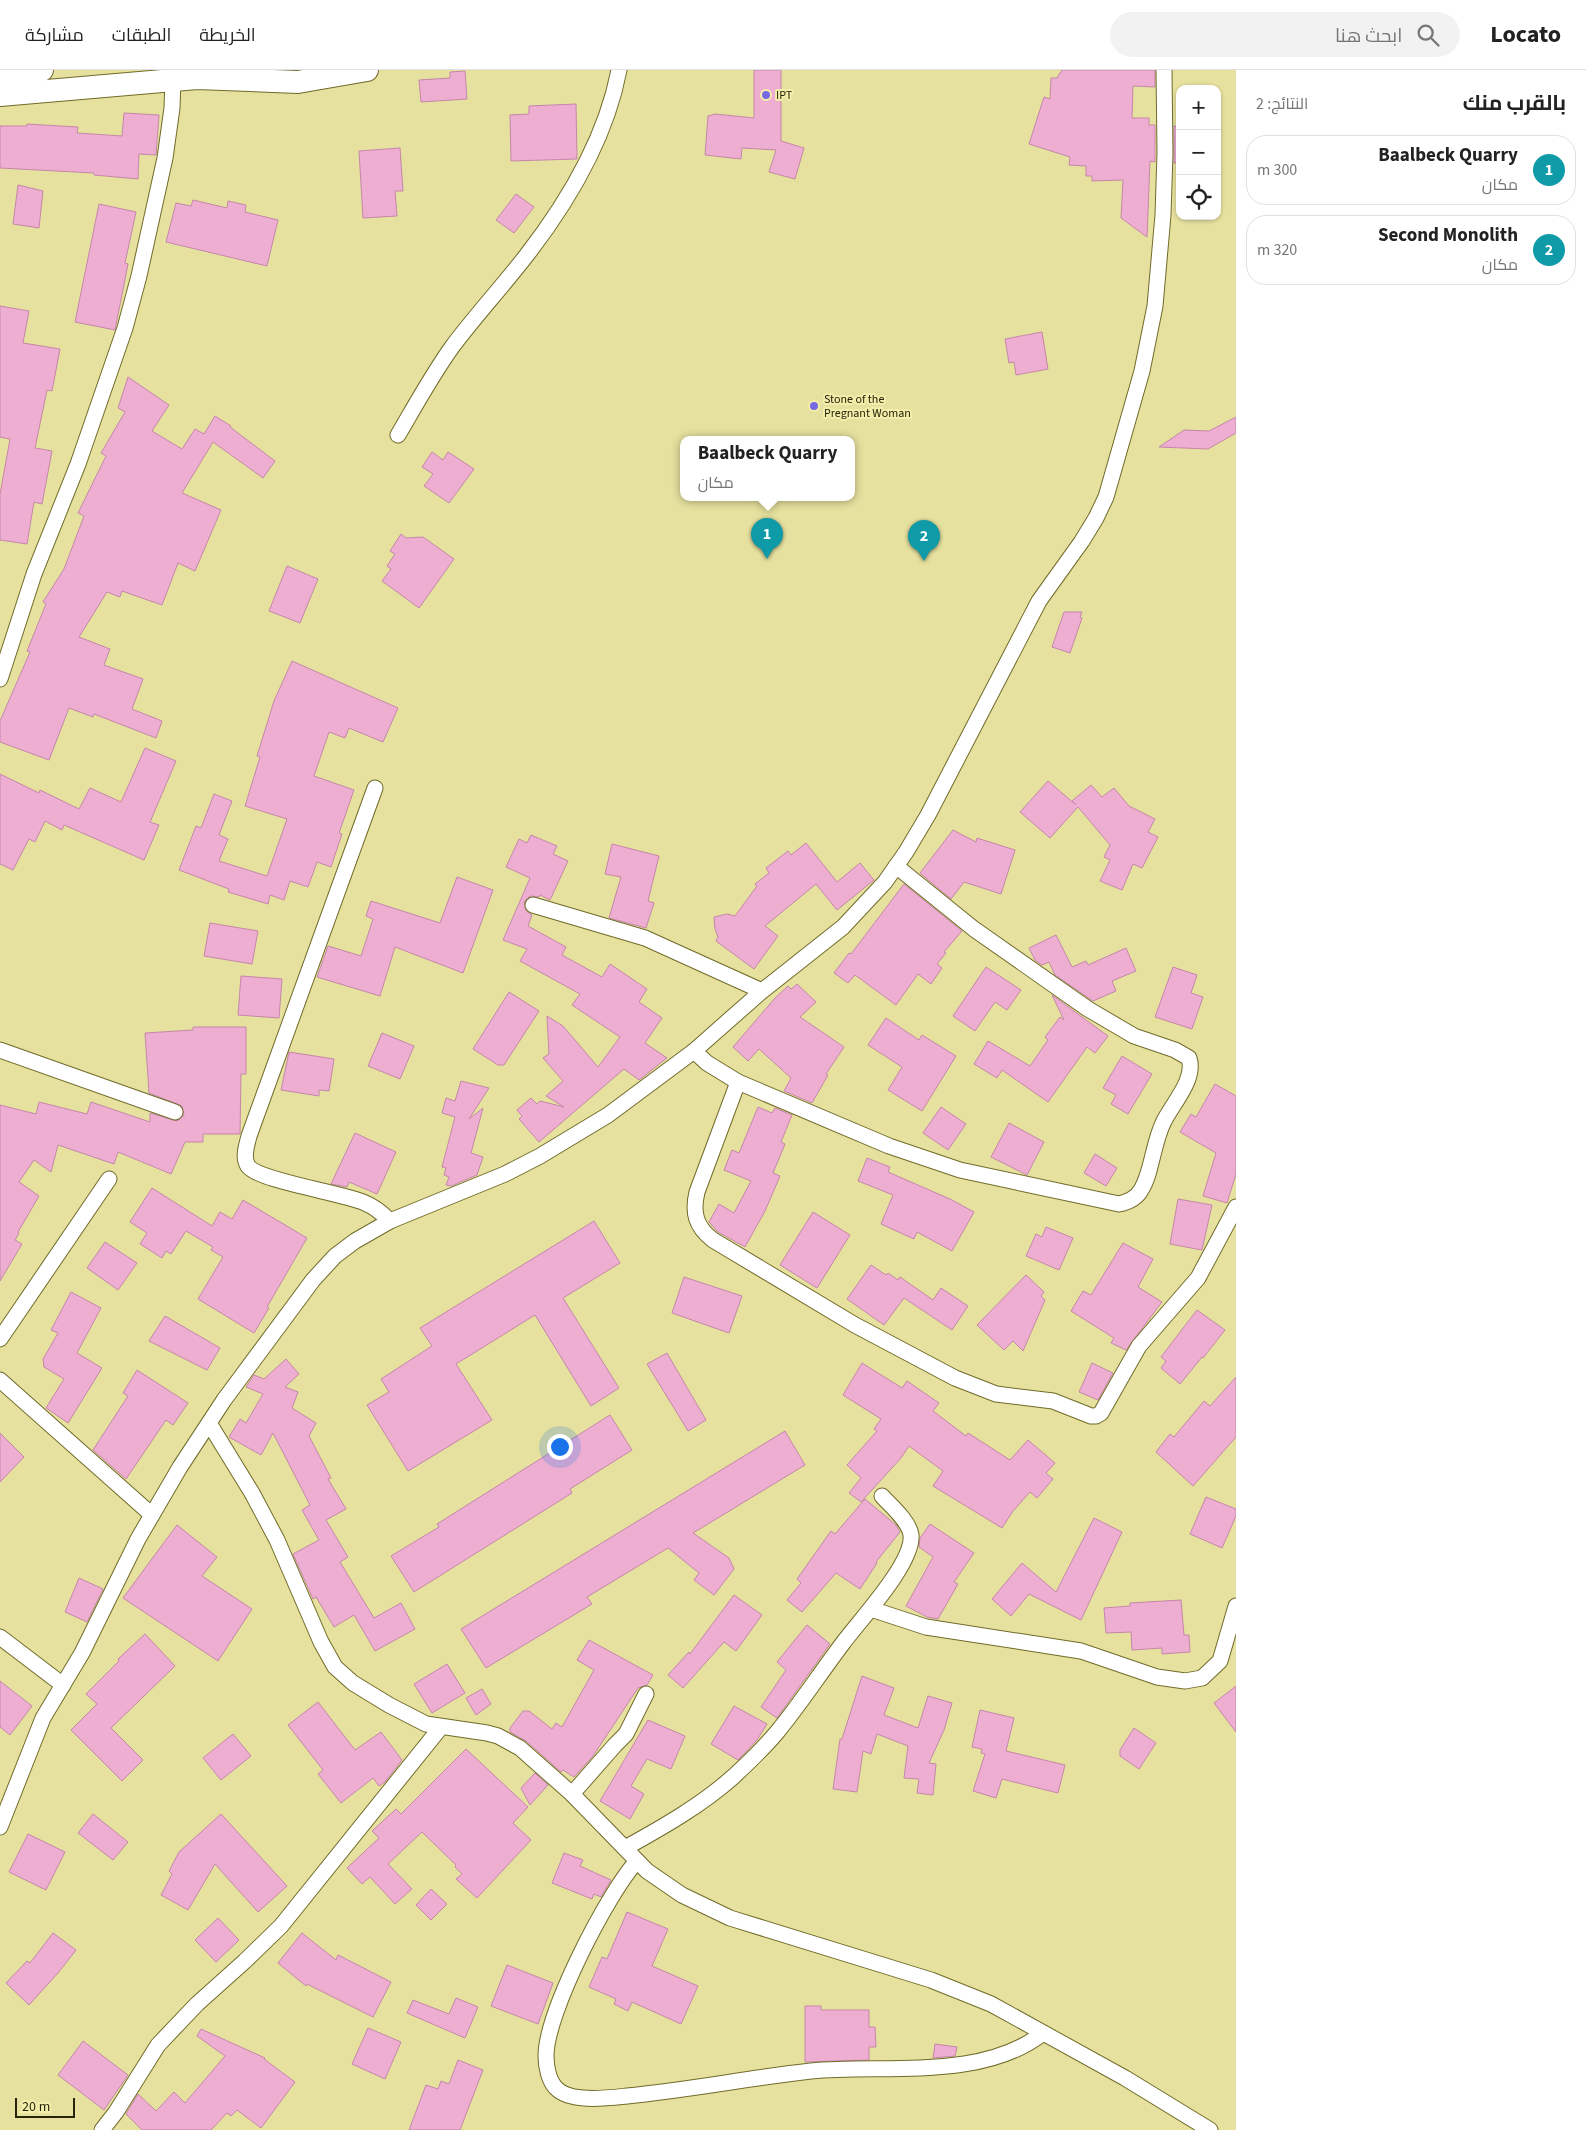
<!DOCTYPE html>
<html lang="ar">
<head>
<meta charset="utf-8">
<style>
  body { margin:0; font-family:"Source Sans 3",Cairo,sans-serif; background:#f2f2f2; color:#222; direction:rtl }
  .controls { position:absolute; right:15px; top:15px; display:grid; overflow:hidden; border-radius:10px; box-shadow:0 1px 4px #0004 }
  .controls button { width:45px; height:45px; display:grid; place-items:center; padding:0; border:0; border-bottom:1px solid #e0e0e0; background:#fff; color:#222; font:25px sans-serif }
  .scale { position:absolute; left:15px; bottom:12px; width:60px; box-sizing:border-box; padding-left:5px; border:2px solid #262409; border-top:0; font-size:14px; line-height:18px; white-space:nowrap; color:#262409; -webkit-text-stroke:4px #f3eeaa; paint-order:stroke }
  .you { position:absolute; left:559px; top:1376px; width:18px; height:18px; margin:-12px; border:4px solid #fff; border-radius:50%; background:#1a73e8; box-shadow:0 0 0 8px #1a73e833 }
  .badge { display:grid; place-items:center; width:32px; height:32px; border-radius:50%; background:#0f766e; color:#fff; font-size:16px; font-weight:700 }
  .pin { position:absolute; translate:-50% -41px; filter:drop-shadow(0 1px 2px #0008) }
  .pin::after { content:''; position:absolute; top:26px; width:18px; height:15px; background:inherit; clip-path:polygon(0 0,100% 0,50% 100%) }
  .popup { position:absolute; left:680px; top:366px; width:175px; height:65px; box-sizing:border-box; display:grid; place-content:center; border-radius:10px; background:#fff; filter:drop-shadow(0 1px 4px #0005); font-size:16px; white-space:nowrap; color:#767676 }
  .popup b { font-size:19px; color:#222 }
  .popup::after { content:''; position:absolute; left:50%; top:100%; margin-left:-10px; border:10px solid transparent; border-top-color:#fff }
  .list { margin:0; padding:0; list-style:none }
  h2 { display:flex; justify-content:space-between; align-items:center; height:65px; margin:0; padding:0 20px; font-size:21px }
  h2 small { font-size:16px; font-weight:400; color:#767676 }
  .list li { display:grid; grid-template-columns:32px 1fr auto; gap:15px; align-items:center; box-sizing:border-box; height:70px; margin:0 10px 10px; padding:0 10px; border:1px solid #e0e0e0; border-radius:20px }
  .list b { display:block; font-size:19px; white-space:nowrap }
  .list p { margin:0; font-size:16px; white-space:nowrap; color:#767676 }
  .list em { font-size:16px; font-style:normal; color:#767676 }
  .icon { flex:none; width:28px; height:28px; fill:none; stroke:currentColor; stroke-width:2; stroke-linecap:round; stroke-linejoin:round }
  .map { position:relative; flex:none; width:1236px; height:2060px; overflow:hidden; direction:ltr }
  header { display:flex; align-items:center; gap:30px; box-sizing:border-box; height:70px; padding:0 25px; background:#fff; border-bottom:1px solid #e0e0e0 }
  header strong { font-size:24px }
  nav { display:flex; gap:28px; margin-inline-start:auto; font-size:18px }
  .search { width:350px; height:45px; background:#f2f2f2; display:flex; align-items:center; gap:12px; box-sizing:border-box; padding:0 18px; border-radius:28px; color:#767676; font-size:19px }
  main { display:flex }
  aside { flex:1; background:#fff }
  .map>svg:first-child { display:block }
  .building { fill:#eeaed2; stroke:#c487a9 }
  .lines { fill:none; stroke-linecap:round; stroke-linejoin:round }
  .minor-casing { stroke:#706b2a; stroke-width:17 }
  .secondary-casing { stroke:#706b2a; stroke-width:24 }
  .minor { stroke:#fff; stroke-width:15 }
  .secondary { stroke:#fff; stroke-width:22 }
  .poi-dot { fill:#7668e2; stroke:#f3eeaa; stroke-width:2 }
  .labels { text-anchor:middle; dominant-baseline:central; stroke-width:4; stroke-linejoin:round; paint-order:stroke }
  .poi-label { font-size:12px; fill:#262409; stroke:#f3eeaa; text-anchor:start }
</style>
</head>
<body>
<header>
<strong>Locato</strong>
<div class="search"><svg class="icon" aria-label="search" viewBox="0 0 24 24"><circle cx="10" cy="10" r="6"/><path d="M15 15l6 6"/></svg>ابحث هنا</div>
<nav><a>الخريطة</a><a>الطبقات</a><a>مشاركة</a></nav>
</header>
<main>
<aside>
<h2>بالقرب منك<small>النتائج: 2</small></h2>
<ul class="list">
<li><span class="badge" style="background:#0f9aa8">1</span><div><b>Baalbeck Quarry</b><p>مكان</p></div><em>300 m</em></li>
<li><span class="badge" style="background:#0f9aa8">2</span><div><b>Second Monolith</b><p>مكان</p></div><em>320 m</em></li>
</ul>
</aside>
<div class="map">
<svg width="1236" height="2060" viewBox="0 0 1236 2060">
  <rect width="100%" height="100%" fill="#e6e19e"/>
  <g class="building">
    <path d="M754,0H781V71L804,78L795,109L769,102L776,80L742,78L741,89L705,85L708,46L715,44L754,48Z"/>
    <path d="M1062,0H1155V17L1133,16L1132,48H1149V55H1155V92L1150,91L1147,167L1121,148L1123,110L1092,111V106H1086V96L1069,95L1070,87L1029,74L1044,27L1050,29L1051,8H1057Z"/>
    <path d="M465,1L467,29L421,32L419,10L450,8V2Z"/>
    <path d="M576,34L577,89L511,91L510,45L529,44V36Z"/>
    <path d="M124,43L159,45L156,85L139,84L138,109L94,105V103L0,98V56H27V54L78,57L77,63L122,66Z"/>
    <path d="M1174,56L1180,57V93H1174Z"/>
    <path d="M400,78L403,121H395L397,146L363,148L359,81Z"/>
    <path d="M18,115L43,121L39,158L13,154Z"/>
    <path d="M516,124L534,137L514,163L496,150Z"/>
    <path d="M193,130L227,138L228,131L246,135L245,142L278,150L267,196L166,172L176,133L191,136Z"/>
    <path d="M99,134L136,142L125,193L128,194L115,260L75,252Z"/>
    <path d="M0,236L29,241L23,273L60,279L52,321L47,320L35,378L52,381L42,434L34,432L27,474L0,470V424L10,369L0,367Z"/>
    <path d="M1042,262L1048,299L1016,305L1014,292L1009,293L1005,269Z"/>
    <path d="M128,307L169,335L152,361L182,379L195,359L204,364L215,346L231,356L230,357L275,391L263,408L213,372L182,423L221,440L195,501L178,493L162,535L122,521L120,527L107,522L79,567L110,579L104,595L143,609L132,639L162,651L156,668L94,644L93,647L69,638L49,690L0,672V651L30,582L27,581L46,534L43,532L64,499L84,446L78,443L106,386L101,383L125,342L118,338Z"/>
    <path d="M1236,347V363L1208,379L1159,377L1184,360L1209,361Z"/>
    <path d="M432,382L443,390L448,382L474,399L449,433L424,416L433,404L422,397Z"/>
    <path d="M401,464L406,468L423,467L454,489L419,538L382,511L391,499L387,496L395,484L390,481Z"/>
    <path d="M287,496L318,509L300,553L269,541Z"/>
    <path d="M1064,542H1082L1080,547L1082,548L1070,583L1052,577Z"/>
    <path d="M292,591L398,638L383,672L349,658L345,668L329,662L314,706L354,720L339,763L342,764L331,797L317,792L308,817L290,811L284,830L270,825L268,834L228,822L229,819L179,800L196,756L201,758L214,724L232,731L219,765L228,769L219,791L267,806L287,749L245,736L260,687L257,686L274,631Z"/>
    <path d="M145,678L176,691L150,752L159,755L144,790L64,755L62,760L45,751L35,772L29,769L13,800L0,794V704L39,723L40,720L79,739L90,718L121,732Z"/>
    <path d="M1048,711L1076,735L1072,731L1091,715L1102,727L1114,718L1129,736L1155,749L1148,762L1158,767L1142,798L1133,794L1122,820L1100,811L1110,790L1104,787L1110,775L1078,737L1050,768L1020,742Z"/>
    <path d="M953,760L976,772L977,768L1015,780L1001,824L964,812L951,829L920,803Z"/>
    <path d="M531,765L557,776L553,784L568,791L550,830L540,825L539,827L530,826L524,832L526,841L532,845L528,856L566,877L562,885L602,907L610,894L647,919L639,932L662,948L645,973L667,988L639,1010L624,999L539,1072L519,1049L522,1046L517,1040L531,1028L537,1034L540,1031L564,1037L546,1026L563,1011L543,988L549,984L547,946L563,956L598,997L620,967L572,935L580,924L520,891L527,879L503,870L530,808L506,797L519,769L527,773Z"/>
    <path d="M806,773L837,812L860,793L874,810L837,840L816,814L765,856L778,866L754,899L716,871L718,867L715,859L714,847L727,844L735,846L757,816L755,814L769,803L766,798L788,781L791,785Z"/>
    <path d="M612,774L659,786L648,831L654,833L646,858L609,848L621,807L605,804Z"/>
    <path d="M457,807L493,820L463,903L395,877L380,926L317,907L328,876L361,886L373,849L366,846L371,831L440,853Z"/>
    <path d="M904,814L962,861L944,882L946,883L937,894L942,898L931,914L918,904L896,935L855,905L848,913L834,903L849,883L851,884Z"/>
    <path d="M210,853L258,861L252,894L204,886Z"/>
    <path d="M1056,865L1072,897L1086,891L1088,895L1126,878L1136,901L1112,911L1116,921L1093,931L1055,905L1049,892L1042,895L1035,890L1029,878Z"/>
    <path d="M986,897L1021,920L1007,940L995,932L975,961L953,946Z"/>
    <path d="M1173,897L1197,905L1191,923L1203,927L1192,959L1155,947Z"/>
    <path d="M241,906L282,909L279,948L238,945Z"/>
    <path d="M797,914L816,932L800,947L844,977L826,1004L828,1005L812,1033L784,1021L791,1008L759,979L748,991L733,977L775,928L788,916L791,919Z"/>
    <path d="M509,922L539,941L504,995H498L473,979Z"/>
    <path d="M1052,925L1108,966L1095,983L1087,977L1048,1032L1002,1000L997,1008L974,994L988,971L1030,996L1048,970L1045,967L1060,947L1064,950Z"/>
    <path d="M886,948L919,970L922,965L956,986L922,1041L888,1020L902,997L868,975Z"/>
    <path d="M193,957H246V1004H241L240,1064H203V1072H185L171,1104L118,1082L114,1094L58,1075L51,1102L34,1090L19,1112L39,1126L18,1162L19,1163L15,1170L22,1174L0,1211V1035L36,1044L39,1032L87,1044L91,1032L150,1052V1043L177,1051L184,1045L182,1036L149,1023L145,963L193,960Z"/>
    <path d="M382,963L414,976L400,1009L368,996Z"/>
    <path d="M289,982L334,989L329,1021L319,1020V1026L281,1020Z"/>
    <path d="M1122,986L1152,1004L1128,1044L1111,1034L1116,1025L1103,1018Z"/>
    <path d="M461,1011L489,1018L469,1049L483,1038L471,1083L483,1087L477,1105L451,1116L446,1115L449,1107L444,1105L446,1098L442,1097L455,1047L442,1043L446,1028L455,1031Z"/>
    <path d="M1215,1014L1236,1026V1104L1227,1133L1203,1126L1216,1083L1180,1062L1191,1044L1196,1047Z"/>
    <path d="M758,1037L772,1043L775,1038L792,1045L781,1072L785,1074L773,1103L780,1106L765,1141L745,1177L718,1162L709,1152L719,1134L734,1143L751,1111L724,1100L732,1080L739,1083Z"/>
    <path d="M941,1037L966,1054L948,1080L923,1063Z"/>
    <path d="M1009,1053L1044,1072L1027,1105L991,1087Z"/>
    <path d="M355,1063L396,1082L377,1124L349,1112L347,1117L331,1114Z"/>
    <path d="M1095,1084L1117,1098L1106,1116L1084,1103Z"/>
    <path d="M867,1088L890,1097L888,1102L950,1129L974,1142L952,1181L917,1162L914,1169L881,1154L893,1125L858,1111Z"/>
    <path d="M152,1118L212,1156L220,1142L232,1149L243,1130L307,1168L267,1237L269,1238L254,1263L198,1229L223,1187L211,1180L213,1177L186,1161L171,1184L166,1181L162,1188L140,1174L147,1163L130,1152Z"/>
    <path d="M1178,1129L1212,1135L1202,1180L1170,1174Z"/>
    <path d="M813,1142L850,1165L817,1218L780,1195Z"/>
    <path d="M594,1151L620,1193L563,1228L619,1318L591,1336L535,1245L456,1294L492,1350L408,1401L367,1335L389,1322L381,1309L432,1276L420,1258Z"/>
    <path d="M1046,1157L1073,1168L1059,1200L1026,1186L1036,1164L1042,1167Z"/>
    <path d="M105,1172L137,1193L118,1220L87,1198Z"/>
    <path d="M1123,1173L1153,1189L1138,1217L1162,1232L1126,1280L1111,1273L1114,1268L1071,1241L1083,1221L1091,1225Z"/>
    <path d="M871,1195L886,1205L888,1203L898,1210L900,1207L933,1230L941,1218L968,1236L952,1260L904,1228L884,1255L847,1229Z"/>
    <path d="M1026,1205L1044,1222L1041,1226L1045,1230L1023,1281L1013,1271L1004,1280L977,1255Z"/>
    <path d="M684,1207L742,1226L729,1263L672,1243Z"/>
    <path d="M71,1222L101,1238L77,1283L102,1298L68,1353L46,1338L64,1309L44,1297L43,1289L58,1263L51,1260Z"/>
    <path d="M1197,1240L1225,1260L1203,1288L1202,1287L1180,1314L1161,1298L1166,1291L1161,1287Z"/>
    <path d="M165,1246L220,1278L207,1300L149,1271Z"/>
    <path d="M667,1283L706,1350L688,1361L647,1294Z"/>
    <path d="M286,1289L299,1304L285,1317L298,1322L292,1338L316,1353L309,1366L331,1408L328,1409L346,1439L326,1450L348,1487L340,1492L374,1548L401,1533L415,1559L375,1581L354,1545L334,1557L316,1527L313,1529L293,1484L319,1470L302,1440L310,1435L273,1363L261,1385L229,1367L240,1349L246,1353L263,1324L246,1317L254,1305L264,1309Z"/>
    <path d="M862,1293L902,1318L907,1311L939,1333L933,1341L966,1366L968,1363L1010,1390L1028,1370L1055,1393L1046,1403L1053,1409L1037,1428L1030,1422L1013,1441L1002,1458L933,1416L943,1401L909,1376L901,1388L861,1432L849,1423L861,1408L847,1395L877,1361L874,1359L881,1349L843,1325Z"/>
    <path d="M1092,1293L1113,1303L1098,1330L1079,1322Z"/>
    <path d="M137,1300L188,1333L173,1355L166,1350L126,1409L93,1380L128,1326L123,1323Z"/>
    <path d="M1236,1307V1367L1193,1416L1156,1382L1170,1364L1174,1367L1204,1331L1210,1336Z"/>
    <path d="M610,1345L632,1380L570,1419L572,1423L414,1522L391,1486L439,1457L437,1454Z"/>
    <path d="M785,1361L805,1395L693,1463L729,1488L734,1499L714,1525L694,1510L699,1503L668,1478L587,1527L592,1534L486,1598L461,1559Z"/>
    <path d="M0,1363L24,1387L0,1412Z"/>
    <path d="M1206,1427L1236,1439V1446L1222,1478L1190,1464Z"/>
    <path d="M865,1429L896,1455L900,1462L876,1492L877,1493L860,1519L836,1503L802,1542L787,1530L801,1513L797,1509L831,1461L835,1464Z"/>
    <path d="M1094,1448L1122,1462L1081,1550L1029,1524L1011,1546L992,1529L1022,1493L1056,1522Z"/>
    <path d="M930,1454L974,1483L954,1512L958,1514L938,1549L927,1547L906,1536L933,1487L919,1477L920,1468Z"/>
    <path d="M177,1455L217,1487L202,1506L252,1539L218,1591L123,1528Z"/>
    <path d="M79,1508L103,1519L87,1552L65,1542Z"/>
    <path d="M734,1525L762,1545L736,1581L724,1572L683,1618L668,1605L689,1582L690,1584Z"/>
    <path d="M1181,1530L1184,1565H1189L1190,1582L1162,1584V1578L1132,1580L1131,1562L1106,1563L1104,1538L1130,1536V1533Z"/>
    <path d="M807,1555L830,1574L777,1648L761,1637L786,1600L777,1592Z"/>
    <path d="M145,1564L175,1596L111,1658L143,1690L122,1711L71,1660L97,1634L86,1624L119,1591L118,1589Z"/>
    <path d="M589,1570L653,1605L647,1615L638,1618L593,1686L574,1707L563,1700L561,1702L526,1671L510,1662V1658L523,1641H529L552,1659L556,1653L562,1657L594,1600L577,1590Z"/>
    <path d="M447,1594L465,1623L432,1643L414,1614Z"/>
    <path d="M862,1606L894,1618L884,1645L918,1658L928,1626L952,1633L944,1660L929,1693L936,1694L933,1725L917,1723L919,1709L904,1708L908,1676L877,1664L871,1684L863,1681L857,1722L833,1719L840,1669H842Z"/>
    <path d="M0,1611L32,1636L10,1665L0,1657Z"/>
    <path d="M1236,1616V1662L1214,1633Z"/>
    <path d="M482,1619L491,1634L476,1645L466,1628Z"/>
    <path d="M318,1632L355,1680L381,1662L402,1690L385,1712L379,1716L373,1708L341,1733L318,1704L323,1700L288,1655Z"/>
    <path d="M734,1636L767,1654L757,1670L738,1690L711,1674Z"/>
    <path d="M980,1640L1014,1648L1006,1681L1065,1695L1058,1723L1002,1709L996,1728L973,1721L985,1684L981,1683L982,1679L972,1677Z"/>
    <path d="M648,1650L685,1666L671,1699L647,1689L631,1716L644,1724L630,1749L600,1731Z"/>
    <path d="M1134,1658L1156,1673L1139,1699L1120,1686V1680Z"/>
    <path d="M233,1664L251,1686L221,1710L203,1688Z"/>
    <path d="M466,1679L528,1737L513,1753L531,1770L477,1828L456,1809L462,1804L455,1797L456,1795L422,1762L388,1794L412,1819L395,1834L370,1807L362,1814L347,1798L379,1768L372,1761L396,1739L401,1744Z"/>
    <path d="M535,1703L548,1715L530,1735L521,1718Z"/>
    <path d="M93,1744L128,1772L113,1790L78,1763Z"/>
    <path d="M221,1744L287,1816L258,1842L215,1794L188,1840L161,1825L172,1804L169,1801L179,1782Z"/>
    <path d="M28,1764L65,1782L46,1820L9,1802Z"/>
    <path d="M564,1783L583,1790L580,1796L611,1810L601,1827L594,1824L592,1829L552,1813Z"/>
    <path d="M431,1819L447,1834L431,1850L416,1835Z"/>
    <path d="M627,1842L668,1859L652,1896L698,1916L681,1954L632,1932L628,1941L614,1934L616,1929L589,1917L602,1887L607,1889Z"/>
    <path d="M218,1848L239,1870L216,1892L195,1870Z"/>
    <path d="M53,1863L76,1880L58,1903L29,1935L6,1913L27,1891L30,1893Z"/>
    <path d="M302,1863L336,1890L338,1885L391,1912L373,1947L307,1914L306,1916L278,1893Z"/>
    <path d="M507,1895L553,1913L538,1954L491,1936Z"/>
    <path d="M456,1928L478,1937L465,1968L407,1943L413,1930L449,1944Z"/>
    <path d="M805,1936H821V1940H869V1957H875L876,1977H869V1990L805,1992Z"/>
    <path d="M368,1958L401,1972L385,2009L352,1994Z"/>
    <path d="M201,1959L265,1988L264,1989L295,2012L261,2058L237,2040L231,2046L227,2043L211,2060H142L126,2044L138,2024L156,2041L174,2022L185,2033L225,1986L197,1966Z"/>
    <path d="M83,1971L128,2005L104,2040L58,2005Z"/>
    <path d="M935,1974L957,1977L955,1986L933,1988Z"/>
    <path d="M458,1990L483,2000L460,2060H409L426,2015L438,2019L441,2011L449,2014Z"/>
  </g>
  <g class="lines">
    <g class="minor-casing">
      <g id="minor">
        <path d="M398,365C415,336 432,305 452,277C475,246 502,217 526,186C568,132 606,68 619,0"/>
        <path d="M0,609L34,504L78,394L125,258L139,206L165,88L172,38L173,10"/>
        <path d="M375,718L249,1066C247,1075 242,1087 248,1096C258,1111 344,1123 365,1133C375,1137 382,1143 390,1151"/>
        <path d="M533,835L645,868L762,921"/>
        <path d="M0,980L175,1042"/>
        <path d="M694,981L707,993L738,1012L889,1076L960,1100L1119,1134C1128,1132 1136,1129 1141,1120C1152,1103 1153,1072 1164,1051C1173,1033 1196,1009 1189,988L1175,980L1134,966L1088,939L974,859L896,796"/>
        <path d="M738,1012L697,1122C692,1143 696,1157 713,1170L855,1255L955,1308L996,1324L1053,1331L1091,1346H1096L1101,1343L1139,1276L1198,1208L1236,1137"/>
        <path d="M0,1269L109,1109"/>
        <path d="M0,1310L152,1445"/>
        <path d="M209,1353L252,1423L277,1470L321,1572L335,1597L353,1613L389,1635L426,1654L487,1663L498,1666L520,1678L572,1724L647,1801L682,1825L730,1848L931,1910L991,1934L1125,2008L1210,2060"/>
        <path d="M871,1539L926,1557L1081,1581L1157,1607L1185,1611L1202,1608L1220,1591L1236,1536"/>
        <path d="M0,1567L63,1615"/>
        <path d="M572,1724L615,1675L626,1664L646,1624"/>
        <path d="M0,1757L43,1648L82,1583L138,1469L180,1397L224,1330L313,1210L335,1186L355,1171L390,1151L505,1104L540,1086L608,1045L694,981L762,921L843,857L885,812L906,782L928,745L1039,531L1082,471L1096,448L1106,427L1142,301L1155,236L1163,145L1165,83L1164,0"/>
        <path d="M625,1778C663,1757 700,1736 733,1707C748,1693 764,1678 778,1661C801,1633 821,1602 843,1573C859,1551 914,1493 911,1465C909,1451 891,1436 882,1426"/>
        <path d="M637,1791C607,1824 546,1943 546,1986C546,1997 549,2011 556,2018C570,2033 608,2028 627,2026C688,2020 749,2008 811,2001C885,1994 982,2011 1043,1963"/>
        <path d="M102,2060L116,2042L158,1975L197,1934L245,1891L281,1856L441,1657"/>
      </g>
    </g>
    <g class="secondary-casing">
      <g id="secondary">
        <path d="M0,4L42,0"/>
        <path d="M0,25L197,8L298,12L367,0"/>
      </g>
    </g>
    <use href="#minor" class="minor"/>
    <use href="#secondary" class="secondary"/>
  </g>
  <g class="poi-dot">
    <circle cx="766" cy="25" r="5"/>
    <circle cx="814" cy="336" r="5"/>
  </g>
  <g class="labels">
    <g class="poi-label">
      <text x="776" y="25">IPT</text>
      <text x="824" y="329">Stone of the<tspan x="824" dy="14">Pregnant Woman</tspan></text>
    </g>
  </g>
</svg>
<div class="controls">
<button>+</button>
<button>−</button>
<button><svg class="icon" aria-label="locate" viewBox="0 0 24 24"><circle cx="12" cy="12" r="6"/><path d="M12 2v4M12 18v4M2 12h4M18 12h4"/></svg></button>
</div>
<div class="scale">20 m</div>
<div class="you"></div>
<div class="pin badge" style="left:767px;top:489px;background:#0f9aa8">1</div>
<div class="popup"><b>Baalbeck Quarry</b>مكان</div>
<div class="pin badge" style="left:924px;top:491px;background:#0f9aa8">2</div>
</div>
</main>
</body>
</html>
